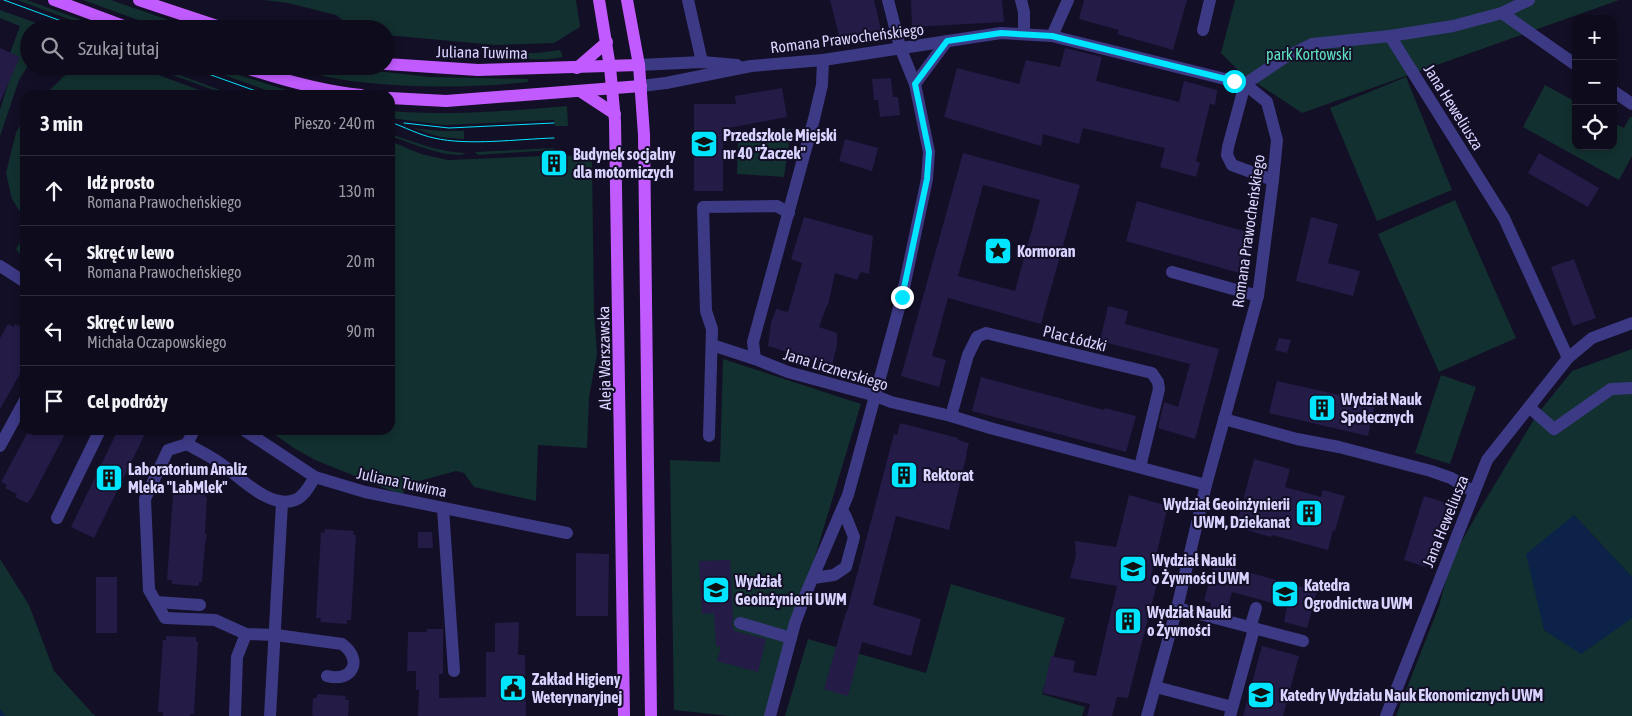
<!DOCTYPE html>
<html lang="pl">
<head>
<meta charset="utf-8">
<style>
  body { margin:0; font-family:"Asap Condensed",sans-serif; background:#171425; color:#f1f3f6 }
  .controls { position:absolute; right:15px; top:15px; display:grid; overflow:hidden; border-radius:10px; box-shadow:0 2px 8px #0003 }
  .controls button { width:45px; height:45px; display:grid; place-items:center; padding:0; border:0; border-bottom:1px solid #2e2b3b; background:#0e0b1c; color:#f1f3f6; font:25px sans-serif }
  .stop { position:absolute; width:15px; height:15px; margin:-11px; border:4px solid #00e5ff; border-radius:50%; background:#fff }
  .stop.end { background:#00e5ff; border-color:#fff; box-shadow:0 1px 5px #0008 }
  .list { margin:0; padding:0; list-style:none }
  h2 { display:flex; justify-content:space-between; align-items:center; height:65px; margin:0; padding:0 20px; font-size:21px }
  h2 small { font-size:16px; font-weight:400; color:#9b9ba3 }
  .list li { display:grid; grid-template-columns:32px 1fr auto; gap:15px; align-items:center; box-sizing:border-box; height:70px; padding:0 20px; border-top:1px solid #2e2b3b }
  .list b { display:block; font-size:19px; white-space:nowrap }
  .list p { margin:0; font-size:16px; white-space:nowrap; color:#9b9ba3 }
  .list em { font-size:16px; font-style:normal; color:#9b9ba3 }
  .icon { flex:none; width:28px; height:28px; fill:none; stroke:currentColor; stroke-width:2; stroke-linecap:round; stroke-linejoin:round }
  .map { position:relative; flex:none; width:1632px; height:716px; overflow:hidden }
  .search { position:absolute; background:#0e0b1c; box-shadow:0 2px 8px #0003; left:20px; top:20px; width:375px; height:55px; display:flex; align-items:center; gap:12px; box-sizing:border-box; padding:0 18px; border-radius:28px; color:#9b9ba3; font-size:19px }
  .panel { position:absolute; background:#0e0b1c; box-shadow:0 2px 8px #0003; left:20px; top:90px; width:375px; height:345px; border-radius:15px }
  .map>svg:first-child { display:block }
  .green { fill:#12302f }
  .water { fill:#0c2248 }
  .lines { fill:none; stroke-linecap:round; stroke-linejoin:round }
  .stream { stroke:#0c2248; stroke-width:4.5 }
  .building { fill:#241b47; fill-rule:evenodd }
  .minor { stroke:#3d3a85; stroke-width:12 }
  .major { stroke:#c25bff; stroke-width:12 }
  .tram { stroke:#00e5ff; stroke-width:1 }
  .route { stroke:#00e5ff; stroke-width:6 }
  .labels { text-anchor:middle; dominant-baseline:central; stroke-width:4; stroke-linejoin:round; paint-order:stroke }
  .street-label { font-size:16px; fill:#d9d4ff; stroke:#130f26 }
  .park-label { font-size:16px; fill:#5fe0c0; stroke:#130f26 }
  .poi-label { font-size:16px; font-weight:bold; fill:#d9d4ff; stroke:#130f26; text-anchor:start }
</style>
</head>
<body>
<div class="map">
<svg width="1632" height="716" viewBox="0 0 1632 716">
  <rect width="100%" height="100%" fill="#130f26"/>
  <g class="green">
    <path d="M17,0H27L106,29H96Z"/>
    <path d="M83,0H111L194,29H163Z"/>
    <path d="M264,0H576L580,27L554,43L495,45L386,35V29H354L336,15L288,3Z"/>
    <path d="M1235,0H1619L1302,113L1240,72L1221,53Z"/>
    <path d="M0,10L39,24L44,29H29V64L19,80L0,136V110L9,81L10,53L20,26L0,18Z"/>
    <path d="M560,50L563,57C540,62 517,58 494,56L495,54L538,53Z"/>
    <path d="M78,66H134L213,95H45L63,77Z"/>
    <path d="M148,66H155L234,95H227Z"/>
    <path d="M199,66H210L302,95H280Z"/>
    <path d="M276,66H342L358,69L430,77L528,79V82C471,88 417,88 360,82C332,79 304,71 276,66Z"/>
    <path d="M1406,77L1452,190L1377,221L1330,108Z"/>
    <path d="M1545,85L1576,102V146H1613V123L1624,128L1630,117H1632V156L1619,180L1523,127Z"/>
    <path d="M567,106L568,126H555L554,120L444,125L390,118V111C449,116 508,111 567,106Z"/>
    <path d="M25,116V220L12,199L6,173L16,133Z"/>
    <path d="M413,128L440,131H464V139L440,137Z"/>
    <path d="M791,129L784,177L737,174L738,137Z"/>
    <path d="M390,134C416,142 438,152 465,153L462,155C436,155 415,144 390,136Z"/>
    <path d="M390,141L421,154L448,160L544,156L546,172L566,170L565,156L588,155L592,160L594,312L597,354L589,397L587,448L538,445L536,501L474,487L464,473L456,471L412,483L407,485L402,495L315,460L294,448L268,430H390Z"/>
    <path d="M555,148L553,150L478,155L475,152Z"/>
    <path d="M1455,200L1516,338L1439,372L1378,234Z"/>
    <path d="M25,234V260L16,249Z"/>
    <path d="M1632,349V577L1574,515L1544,630L1581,653L1632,617V716H1396L1439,606L1451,561L1477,514L1536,416L1572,371Z"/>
    <path d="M723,359L861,404L767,716H730L674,710L670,460L720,462Z"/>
    <path d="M1441,375L1476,387L1450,464L1415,453Z"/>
    <path d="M0,559L29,605L54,671L93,714L96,716H0Z"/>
    <path d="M951,584L1065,618L1042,694L1085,707L1082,716H785L808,639L926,673Z"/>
  </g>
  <path class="water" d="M1574,515L1632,577V617L1631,619L1581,654L1544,630L1526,554Z"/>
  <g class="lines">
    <path class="stream" d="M0,712L3,716"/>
  </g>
  <g class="building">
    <path d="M830,0H874L881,30L840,40Z"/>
    <path d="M911,0H1002L1004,22L912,27Z"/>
    <path d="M1084,0H1187L1173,50L1117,34L1119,30L1079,19Z"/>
    <path d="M0,48L20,57L0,102Z"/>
    <path d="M1065,48L1102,57L1096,81L1179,102L1184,81L1217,90L1215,105L1210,104L1196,161L1200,163L1196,177L1160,167L1165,148L1083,128L1079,144L1043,134L1041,146L944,117L957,68L1019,84L1026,60L1060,67Z"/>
    <path d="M891,78L893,97H898L900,115L880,117L878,100H874L872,79Z"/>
    <path d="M782,88L787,117L723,129V191H694V104H736L735,96Z"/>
    <path d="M845,139L878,148L872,171L839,161Z"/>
    <path d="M963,153L1080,185L1041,324L948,298L932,356L946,360L939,387L901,376ZM983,185L1040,200L1015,291L958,276Z"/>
    <path d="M1539,153L1599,188L1588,207L1528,173Z"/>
    <path d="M562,155L563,170L545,172L544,156Z"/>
    <path d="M1137,201L1254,234L1243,274L1126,241Z"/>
    <path d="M804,217L873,236L869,274L861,272L857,280L835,273L828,305H827L819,327L837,333V345L832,366L768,346L771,323L776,309L788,312L802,263L791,259Z"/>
    <path d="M1311,217L1338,224L1328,263L1360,271L1353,296L1296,281Z"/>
    <path d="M1574,259L1596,318L1573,326L1551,267Z"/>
    <path d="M1108,306L1128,311L1125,324L1219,349L1195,439L1158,428L1164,402L1178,407L1190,364L1100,341Z"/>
    <path d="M8,324L14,327L15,324L25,329V362L20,371L21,372L0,409V338Z"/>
    <path d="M1279,338L1291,340L1287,353L1275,350Z"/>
    <path d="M981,377L1104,410L1105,408L1136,416L1126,452L972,411Z"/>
    <path d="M1277,381L1375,403L1368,436L1269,413Z"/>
    <path d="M900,423L958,438V440L969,443L966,454H967L949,530L896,516L873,605L921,619L911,656L862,642L848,696L824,689L846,612H847L894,434L897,435Z"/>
    <path d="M29,430H66L63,435L64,436L32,497L27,503L15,497L17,494L5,488L7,485L1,482Z"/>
    <path d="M118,430H147L94,538L71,527Z"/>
    <path d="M1254,459L1290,469L1285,487L1321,497L1323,490L1345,496L1335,531L1333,530L1328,550L1272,535L1271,537L1236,527Z"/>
    <path d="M176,491L205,493V497H207L205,534H207L205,544L202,582H199V586L172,584V580H167L173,495H176Z"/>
    <path d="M1129,495L1168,506L1150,581L1157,583L1128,698L1117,697L1112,716H1087L1090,704L1043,693L1051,656L1075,661L1073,672L1096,676L1117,586L1070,578L1076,555L1075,541L1116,547Z"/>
    <path d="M1424,496L1447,503L1443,515L1451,517L1438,550L1432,548L1426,567L1404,560Z"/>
    <path d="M325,529L354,531L353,535H356L351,620H347V624L320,622L321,618H316L321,532L324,533Z"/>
    <path d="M418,532H432L433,548H418Z"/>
    <path d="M576,553L609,554L608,616H576Z"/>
    <path d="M730,560L733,619L732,624L734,631L766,639L758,672L717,661L721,647L716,646L714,613L702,614L699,561Z"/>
    <path d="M1214,563L1317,591L1307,628L1284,622L1287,607L1232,592L1228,607L1220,605L1218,610L1210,608L1211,603L1204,601Z"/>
    <rect x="96" y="577" width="21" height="56"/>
    <path d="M519,622L518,655H525L526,716H418L419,690H416V671H407L408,632H427V629H443V674H439V698L486,697V652H495V623Z"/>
    <path d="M166,636L196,637V641L198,642L194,714H190V716H163V712H158L163,640H166Z"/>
    <path d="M1262,646L1299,656L1283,716H1243Z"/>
    <path d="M317,694L346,696L345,700H349L348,716H314L312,715L313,698H317Z"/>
  </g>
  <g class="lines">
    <g class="minor">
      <path d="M688,0L702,62"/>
      <path d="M1021,0L1024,12V33"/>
      <path d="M1502,13L1576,65"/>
      <path d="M1203,30L1210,0"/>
      <path d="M1052,36L1068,0"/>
      <path d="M1390,36L1504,218L1568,358"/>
      <path d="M823,60L822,85L814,119L753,342L755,359L788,372L876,396L891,402L951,416L990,428L1206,485"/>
      <path d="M639,65L702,62L737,65"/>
      <path d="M915,84L947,41"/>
      <path d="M1245,84L1284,58L1312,44L1390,36L1453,26L1502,13L1529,0"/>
      <path d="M1245,84L1228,147L1227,155L1232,165L1273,180"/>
      <path d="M641,86L666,83L751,66L823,60L1001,33L1052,36L1245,84L1267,102L1277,140L1273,180L1258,296L1206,485L1178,604L1147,716"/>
      <path d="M1613,91L1632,104"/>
      <path d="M0,266L25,282"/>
      <path d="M1172,272L1258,296"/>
      <path d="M712,345L755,359"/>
      <path d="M1529,407L1554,429L1611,389L1632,388"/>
      <path d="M951,416L968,355L977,337L986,333L1152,373L1158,382L1159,389L1140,467"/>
      <path d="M1224,419L1297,439L1339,447L1431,471L1451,478L1474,492"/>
      <path d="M194,430L187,444L168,450L145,499L149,590L165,618L215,620L246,634L276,635L342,644C364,660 352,683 327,676"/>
      <path d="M244,430L315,477L365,492L567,533"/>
      <path d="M709,436L712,329L706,311L703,207L777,206L789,213"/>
      <path d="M187,444C199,451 213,457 224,466C242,479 270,509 295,500C304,497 310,485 315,477"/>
      <path d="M0,446L25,400"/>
      <path d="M443,508L454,671"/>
      <path d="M57,518L100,430"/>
      <path d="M813,578L834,575L846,567L854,537L846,517L842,510"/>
      <path d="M156,602L200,605"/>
      <path d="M1177,608L1303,641"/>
      <path d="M740,623L791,638"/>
      <path d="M1250,628L1256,608"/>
      <path d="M1156,687L1232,707"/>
      <path d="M235,716L237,657L246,634"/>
      <path d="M270,716L282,503"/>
      <path d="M770,716L795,623L807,591L848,495L902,297L927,179L929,152L915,84L900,47L888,0"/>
      <path d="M1230,716L1254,629"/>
      <path d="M1386,716L1487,460L1568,358L1592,338L1632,323"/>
    </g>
    <g class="major">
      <path d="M54,0L132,29"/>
      <path d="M139,0L226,29"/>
      <path d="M599,0L610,67L615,121L624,716"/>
      <path d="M627,0L639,65L644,135L651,716"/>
      <path d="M386,64L478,70L639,65"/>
      <path d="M240,66C279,79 320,91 361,95"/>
      <path d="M577,68L607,42"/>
      <path d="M580,91L615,114"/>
      <path d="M390,98L446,101L641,86"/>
    </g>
    <g class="tram">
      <path d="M4,0L83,29"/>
      <path d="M186,66L267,95"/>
      <path d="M390,122C405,127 419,135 434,138C468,146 518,139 554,138"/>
      <path d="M404,123L449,128L554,123"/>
    </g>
  </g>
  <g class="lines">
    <path class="route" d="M902,297L927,179L929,152L915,84L947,41L1001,33L1052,36L1234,81"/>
  </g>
  <defs>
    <g id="school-square" transform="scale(1.4375)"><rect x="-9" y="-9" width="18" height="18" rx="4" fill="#00e5ff" stroke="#130f26"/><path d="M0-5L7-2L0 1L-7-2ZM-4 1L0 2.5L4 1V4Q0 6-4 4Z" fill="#111"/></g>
    <g id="building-square" transform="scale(1.4375)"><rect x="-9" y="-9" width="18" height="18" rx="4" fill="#00e5ff" stroke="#130f26"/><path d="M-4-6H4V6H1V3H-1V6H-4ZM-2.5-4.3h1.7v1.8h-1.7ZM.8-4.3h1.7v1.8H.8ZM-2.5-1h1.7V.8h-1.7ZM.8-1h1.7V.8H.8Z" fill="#111"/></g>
    <g id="sight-square" transform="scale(1.4375)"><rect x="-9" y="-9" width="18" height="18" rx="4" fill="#00e5ff" stroke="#130f26"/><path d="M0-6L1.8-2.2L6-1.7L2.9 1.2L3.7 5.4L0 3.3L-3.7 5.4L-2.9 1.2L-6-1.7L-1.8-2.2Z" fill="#111"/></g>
    <g id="university-square" transform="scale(1.4375)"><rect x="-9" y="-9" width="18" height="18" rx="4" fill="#00e5ff" stroke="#130f26"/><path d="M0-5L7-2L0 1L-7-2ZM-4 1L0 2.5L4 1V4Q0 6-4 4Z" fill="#111"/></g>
    <g id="civic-square" transform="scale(1.4375)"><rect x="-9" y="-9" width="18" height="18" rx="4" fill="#00e5ff" stroke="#130f26"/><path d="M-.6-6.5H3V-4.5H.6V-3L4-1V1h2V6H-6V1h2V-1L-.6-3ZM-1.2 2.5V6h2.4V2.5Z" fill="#111"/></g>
  </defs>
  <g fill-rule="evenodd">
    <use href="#school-square" x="704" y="144"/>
    <use href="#building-square" x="554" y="163"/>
    <use href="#sight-square" x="998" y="251"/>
    <use href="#building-square" x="1322" y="408"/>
    <use href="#building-square" x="904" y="475"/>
    <use href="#building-square" x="109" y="478"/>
    <use href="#building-square" x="1309" y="513"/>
    <use href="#university-square" x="1133" y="569"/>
    <use href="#university-square" x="716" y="590"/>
    <use href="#university-square" x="1285" y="594"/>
    <use href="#building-square" x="1128" y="621"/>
    <use href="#civic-square" x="513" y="688"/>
    <use href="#university-square" x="1261" y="695"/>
  </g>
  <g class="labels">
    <g class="street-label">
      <text transform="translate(847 38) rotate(-7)">Romana Prawocheńskiego</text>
      <text transform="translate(482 52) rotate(1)">Juliana Tuwima</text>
      <text transform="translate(1454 107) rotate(58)">Jana Heweliusza</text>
      <text transform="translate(1248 231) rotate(-82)">Romana Prawocheńskiego</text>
      <text transform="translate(1075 338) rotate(14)">Plac Łódzki</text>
      <text transform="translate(604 358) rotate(-91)">Aleja Warszawska</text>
      <text transform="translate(836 369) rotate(17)">Jana Licznerskiego</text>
      <text transform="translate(402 482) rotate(12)">Juliana Tuwima</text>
      <text transform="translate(1445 521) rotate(-68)">Jana Heweliusza</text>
    </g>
    <g class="park-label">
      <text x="1309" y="54">park Kortowski</text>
    </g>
    <g class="poi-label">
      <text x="723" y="135">Przedszkole Miejski<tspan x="723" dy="18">nr 40 "Żaczek"</tspan></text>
      <text x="573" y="154">Budynek socjalny<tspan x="573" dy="18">dla motorniczych</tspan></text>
      <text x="1017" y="251">Kormoran</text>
      <text x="1341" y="399">Wydział Nauk<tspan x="1341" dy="18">Społecznych</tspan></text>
      <text x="128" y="469">Laboratorium Analiz<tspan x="128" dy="18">Mleka "LabMlek"</tspan></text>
      <text x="923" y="475">Rektorat</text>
      <text x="1290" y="504" text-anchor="end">Wydział Geoinżynierii<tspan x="1290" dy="18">UWM, Dziekanat</tspan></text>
      <text x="1152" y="560">Wydział Nauki<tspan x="1152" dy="18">o Żywności UWM</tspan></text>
      <text x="735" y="581">Wydział<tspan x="735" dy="18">Geoinżynierii UWM</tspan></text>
      <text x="1304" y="585">Katedra<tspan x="1304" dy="18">Ogrodnictwa UWM</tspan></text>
      <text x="1147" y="612">Wydział Nauki<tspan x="1147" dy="18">o Żywności</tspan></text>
      <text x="532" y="679">Zakład Higieny<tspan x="532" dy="18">Weterynaryjnej</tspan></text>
      <text x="1280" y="695">Katedry Wydziału Nauk Ekonomicznych UWM</text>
    </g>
  </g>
</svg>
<div class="controls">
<button>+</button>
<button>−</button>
<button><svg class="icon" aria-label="locate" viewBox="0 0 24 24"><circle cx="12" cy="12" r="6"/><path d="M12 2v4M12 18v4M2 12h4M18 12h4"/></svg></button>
</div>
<div class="stop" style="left:1234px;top:81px"></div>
<div class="stop end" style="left:902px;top:297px"></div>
<div class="search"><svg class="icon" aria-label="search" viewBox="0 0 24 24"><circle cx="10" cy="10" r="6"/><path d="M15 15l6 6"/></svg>Szukaj tutaj</div>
<section class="panel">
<h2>3 min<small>Pieszo · 240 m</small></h2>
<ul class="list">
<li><svg class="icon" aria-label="ahead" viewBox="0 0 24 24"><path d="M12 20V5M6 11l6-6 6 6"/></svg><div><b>Idź prosto</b><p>Romana Prawocheńskiego</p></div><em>130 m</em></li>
<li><svg class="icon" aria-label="left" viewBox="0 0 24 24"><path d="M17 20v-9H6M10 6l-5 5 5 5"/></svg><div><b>Skręć w lewo</b><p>Romana Prawocheńskiego</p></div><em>20 m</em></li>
<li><svg class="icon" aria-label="left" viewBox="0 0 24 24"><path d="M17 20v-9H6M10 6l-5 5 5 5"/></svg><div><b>Skręć w lewo</b><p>Michała Oczapowskiego</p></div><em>90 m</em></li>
<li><svg class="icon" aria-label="arrive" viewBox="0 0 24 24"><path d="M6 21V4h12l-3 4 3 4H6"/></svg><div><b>Cel podróży</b></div></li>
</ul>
</section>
</div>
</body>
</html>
